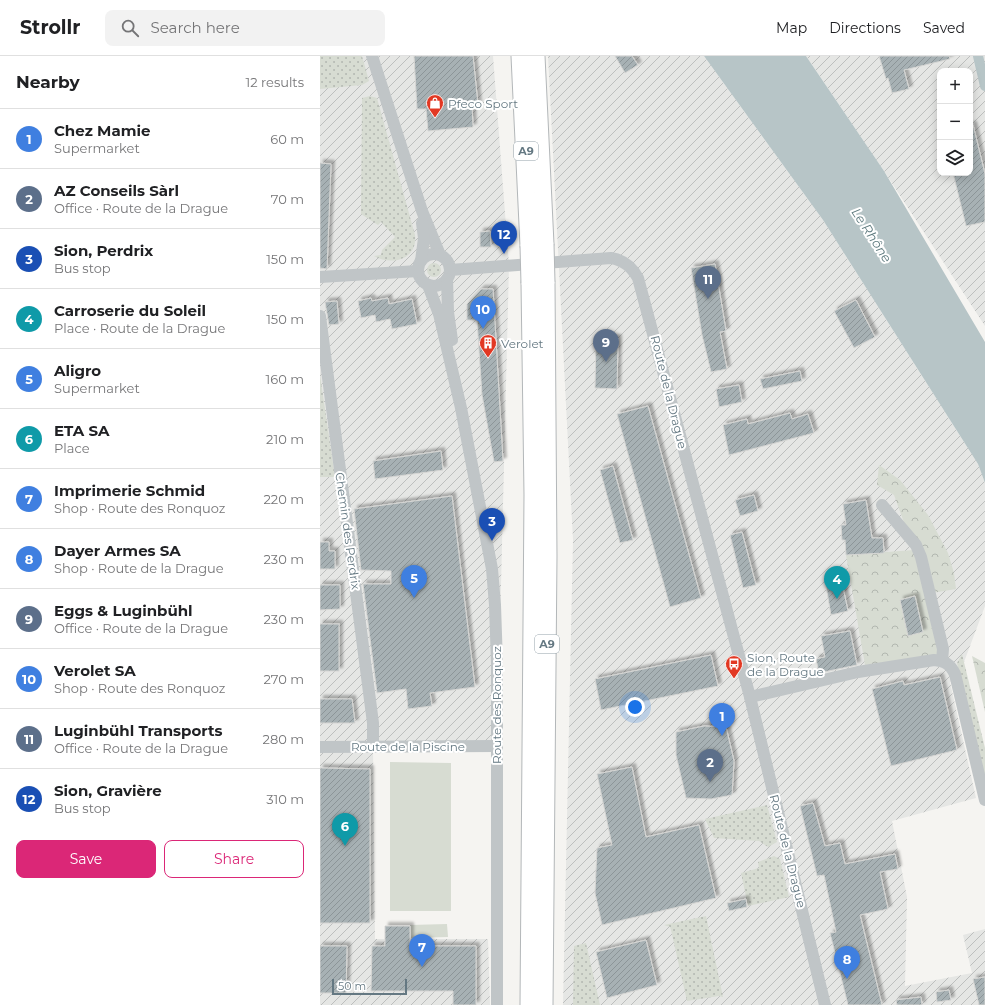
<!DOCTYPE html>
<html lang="en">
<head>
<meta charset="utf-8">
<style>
  body { margin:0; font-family:Montserrat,sans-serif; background:#f2f2f2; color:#202124 }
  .controls { position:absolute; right:12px; top:12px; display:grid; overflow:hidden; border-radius:8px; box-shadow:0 2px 10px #0003 }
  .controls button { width:36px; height:36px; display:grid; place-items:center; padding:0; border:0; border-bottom:1px solid #e0e0e0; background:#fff; color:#202124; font:20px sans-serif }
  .scale { position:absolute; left:12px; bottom:10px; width:75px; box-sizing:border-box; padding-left:4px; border:2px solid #647882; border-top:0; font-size:11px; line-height:14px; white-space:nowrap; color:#647882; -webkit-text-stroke:3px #fff; paint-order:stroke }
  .you { position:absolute; left:315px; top:651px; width:14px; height:14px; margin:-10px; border:3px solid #fff; border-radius:50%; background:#1a73e8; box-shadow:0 0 0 6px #1a73e833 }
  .badge { display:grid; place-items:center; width:26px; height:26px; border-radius:50%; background:#db2777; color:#fff; font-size:13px; font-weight:700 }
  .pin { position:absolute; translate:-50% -33px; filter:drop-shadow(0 1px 2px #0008) }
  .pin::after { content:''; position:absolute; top:21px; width:14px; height:12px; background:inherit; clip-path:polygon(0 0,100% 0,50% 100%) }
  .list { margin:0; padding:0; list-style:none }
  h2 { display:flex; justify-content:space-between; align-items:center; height:52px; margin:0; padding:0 16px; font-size:17px }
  h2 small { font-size:13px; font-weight:400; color:#757577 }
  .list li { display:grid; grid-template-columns:26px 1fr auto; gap:12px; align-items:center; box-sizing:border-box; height:60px; padding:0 16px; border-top:1px solid #e0e0e0 }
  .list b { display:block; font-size:15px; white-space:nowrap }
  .list p { margin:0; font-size:13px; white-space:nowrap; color:#757577 }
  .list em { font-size:13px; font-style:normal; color:#757577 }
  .actions { display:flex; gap:8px; padding:12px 16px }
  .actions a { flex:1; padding:9px 0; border:1px solid #db2777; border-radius:8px; text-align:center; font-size:14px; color:#db2777 }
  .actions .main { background:#db2777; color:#fff }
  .icon { flex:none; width:22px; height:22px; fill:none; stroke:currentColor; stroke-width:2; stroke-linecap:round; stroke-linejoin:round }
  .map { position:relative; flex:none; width:665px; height:949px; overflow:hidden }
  header { display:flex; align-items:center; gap:24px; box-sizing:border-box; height:56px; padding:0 20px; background:#fff; border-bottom:1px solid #e0e0e0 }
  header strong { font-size:19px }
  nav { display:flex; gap:22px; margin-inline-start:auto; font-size:14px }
  .search { width:280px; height:36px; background:#f2f2f2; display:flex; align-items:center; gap:10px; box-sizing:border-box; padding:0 14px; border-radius:8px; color:#757577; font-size:15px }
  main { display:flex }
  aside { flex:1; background:#fff }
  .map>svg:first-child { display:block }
  .industrial { fill:url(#industrial-furrows); fill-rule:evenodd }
  .grass { fill:url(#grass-dots) }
  .forest { fill:url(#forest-crowns) }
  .pitch { fill:#d7dcd2 }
  .water { fill:#b7c5c7 }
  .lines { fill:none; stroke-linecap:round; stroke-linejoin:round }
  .canal { stroke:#b7c5c7; stroke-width:10 }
  .building { fill:url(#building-hatch); stroke:#d6d6d4; filter:url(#shadow) }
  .highway-casing { stroke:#b3b7b9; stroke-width:19 }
  .minor { stroke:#c0c5c7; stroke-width:12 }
  .highway { stroke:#fff; stroke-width:17 }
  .highway-bridge-casing { stroke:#b3b7b9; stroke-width:19; stroke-linecap:butt }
  .highway-bridge { stroke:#fff; stroke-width:17 }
  .labels { text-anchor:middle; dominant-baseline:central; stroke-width:4; stroke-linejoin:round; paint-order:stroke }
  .shield { fill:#fff; stroke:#92a0a8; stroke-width:1 }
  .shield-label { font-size:11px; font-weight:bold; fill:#647882 }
  .poi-label { font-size:12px; fill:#647882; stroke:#fff; text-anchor:start }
  .street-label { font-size:12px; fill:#647882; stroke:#fff }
  .water-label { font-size:13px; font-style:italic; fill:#5f7b7f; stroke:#fff }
</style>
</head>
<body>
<header>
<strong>Strollr</strong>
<div class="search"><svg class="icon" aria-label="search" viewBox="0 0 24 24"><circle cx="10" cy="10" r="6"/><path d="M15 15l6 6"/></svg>Search here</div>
<nav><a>Map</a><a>Directions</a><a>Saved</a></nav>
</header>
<main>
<aside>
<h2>Nearby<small>12 results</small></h2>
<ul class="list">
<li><span class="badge" style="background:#3f7fe0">1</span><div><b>Chez Mamie</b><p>Supermarket</p></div><em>60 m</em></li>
<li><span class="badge" style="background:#5c6f8a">2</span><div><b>AZ Conseils Sàrl</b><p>Office · Route de la Drague</p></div><em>70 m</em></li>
<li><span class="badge" style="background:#1a4fb4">3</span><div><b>Sion, Perdrix</b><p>Bus stop</p></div><em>150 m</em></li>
<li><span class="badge" style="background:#0f9aa8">4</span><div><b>Carroserie du Soleil</b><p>Place · Route de la Drague</p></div><em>150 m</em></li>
<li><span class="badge" style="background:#3f7fe0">5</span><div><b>Aligro</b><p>Supermarket</p></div><em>160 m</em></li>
<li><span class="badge" style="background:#0f9aa8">6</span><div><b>ETA SA</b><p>Place</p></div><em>210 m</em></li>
<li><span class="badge" style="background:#3f7fe0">7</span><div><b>Imprimerie Schmid</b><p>Shop · Route des Ronquoz</p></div><em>220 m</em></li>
<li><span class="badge" style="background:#3f7fe0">8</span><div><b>Dayer Armes SA</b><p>Shop · Route de la Drague</p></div><em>230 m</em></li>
<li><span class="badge" style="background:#5c6f8a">9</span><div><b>Eggs &amp; Luginbühl</b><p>Office · Route de la Drague</p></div><em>230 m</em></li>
<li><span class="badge" style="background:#3f7fe0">10</span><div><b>Verolet SA</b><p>Shop · Route des Ronquoz</p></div><em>270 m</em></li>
<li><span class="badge" style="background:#5c6f8a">11</span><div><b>Luginbühl Transports</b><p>Office · Route de la Drague</p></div><em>280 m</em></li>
<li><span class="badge" style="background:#1a4fb4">12</span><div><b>Sion, Gravière</b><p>Bus stop</p></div><em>310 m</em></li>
</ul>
<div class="actions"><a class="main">Save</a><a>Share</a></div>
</aside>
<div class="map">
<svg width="665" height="949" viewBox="0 0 665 949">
  <defs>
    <pattern id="industrial-furrows" width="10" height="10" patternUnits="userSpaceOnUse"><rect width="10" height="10" fill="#e5e6e4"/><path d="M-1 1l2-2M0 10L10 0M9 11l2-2" fill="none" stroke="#bdbfbe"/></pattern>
    <pattern id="grass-dots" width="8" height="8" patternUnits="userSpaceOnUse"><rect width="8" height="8" fill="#d7dcd2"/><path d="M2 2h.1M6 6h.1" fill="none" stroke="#b2b7b0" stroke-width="1.8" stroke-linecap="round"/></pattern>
    <pattern id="forest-crowns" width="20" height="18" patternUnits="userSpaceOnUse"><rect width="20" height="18" fill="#d7dcd2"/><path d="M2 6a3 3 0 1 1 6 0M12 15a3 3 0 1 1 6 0" fill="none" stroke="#b2b7b0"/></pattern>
    <pattern id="building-hatch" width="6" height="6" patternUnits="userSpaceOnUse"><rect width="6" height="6" fill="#a7b1b4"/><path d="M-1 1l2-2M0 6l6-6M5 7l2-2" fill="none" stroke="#8c9598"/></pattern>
    <filter id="shadow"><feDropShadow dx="3.5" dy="-3.5" stdDeviation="1" flood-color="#0004"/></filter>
  </defs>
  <rect width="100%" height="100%" fill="#f5f4f1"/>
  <g class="industrial">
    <path d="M0,0H173L189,209L177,690L53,691L55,883H168L170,949H0Z"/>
    <path d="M228,0H384L503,164L658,408L665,427V550L638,622L630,626L656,742L572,765L587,841L585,930L652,917L643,879L665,873V949H243L253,484Z"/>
    <path d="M486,0H665V270L564,115ZM620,15H650V117H620Z"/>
  </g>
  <g class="grass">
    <path d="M0,0H42L49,25L42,29L0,33Z"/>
    <path d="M50,40L57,42L95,179C98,204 71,210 54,200L61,199L62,194L75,181L61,166L58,169L41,158L42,42Z"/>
    <circle cx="114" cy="214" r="7"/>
    <path d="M0,319L15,421H0Z"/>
    <path d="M642,598L665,692V730L637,607Z"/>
    <path d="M447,749L457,786L448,791L439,785L394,782L385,763Z"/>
    <path d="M454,800L460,803L469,841L428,850L421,817L439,812L438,806Z"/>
    <path d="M386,860L403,941L399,940L367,945L351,874L350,871L344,869Z"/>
    <path d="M266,887L280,949H253L254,890Z"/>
  </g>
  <g class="forest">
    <path d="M559,409L580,424L608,459L628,497L634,517L636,533L612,537L621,599L545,609L526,499L594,494L574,439L557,429Z"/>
    <path d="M652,600L665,607V656Z"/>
  </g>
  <g class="pitch">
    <path d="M70,706L131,707V855H70Z"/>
    <path d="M127,868L128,881L91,882L90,869Z"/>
  </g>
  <path class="water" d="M384,0H486L564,115L665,286V427L658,408L503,164Z"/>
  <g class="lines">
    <path class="canal" d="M658,0L665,30"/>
  </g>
  <g class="building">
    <path d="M94,0H153L158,49H152L153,71L108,75L106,53H97Z"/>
    <path d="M295,0H312L318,9L305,17Z"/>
    <path d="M559,0H629L630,3L584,14L589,33L572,37L568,22L566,23Z"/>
    <path d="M650,69H653L665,118V166L646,170L633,117H650Z"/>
    <path d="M0,107L11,108L7,213L0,212Z"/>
    <path d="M170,175L171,191H160V176Z"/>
    <path d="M395,208L406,275L400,276L407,313L391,316L382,279L371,212Z"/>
    <path d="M161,233H173L183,405L174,406L162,339L157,264H147V248Z"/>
    <path d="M51,242L52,245L68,242L69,248L92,243L97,268L72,273L70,263L56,266L55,259L41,262L38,245Z"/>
    <path d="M536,244L555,281L534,292L514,255Z"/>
    <path d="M17,245L19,268L9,269L5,246Z"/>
    <path d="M276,282H298L297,333L275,332Z"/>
    <path d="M480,315L482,325L443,333L440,323Z"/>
    <path d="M419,329L422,346L399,351L396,333Z"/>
    <path d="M328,350L381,542L350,551L297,358Z"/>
    <path d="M470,357L472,363L488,358L494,377L409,399L403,369L427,363L428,368Z"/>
    <path d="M121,395L123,414L55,423L53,405Z"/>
    <path d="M293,410L313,484L300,487L280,414Z"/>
    <path d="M434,439L438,455L420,460L415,444Z"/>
    <path d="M132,440L155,631L110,637L112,650L88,653L86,633L57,637L43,528H71V515L41,514L34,453Z"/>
    <path d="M546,444L552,482H563L564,497L526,499L525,484H522L521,469H526L523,448Z"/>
    <path d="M422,476L436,529L423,532L410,479Z"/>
    <path d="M0,486H9V495H15V513H0Z"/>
    <path d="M522,527L528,555L511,559L506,530Z"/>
    <path d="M0,529H20V553L0,554Z"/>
    <path d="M595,540L603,576L588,580L580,544Z"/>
    <rect x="0" y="568" width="19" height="47"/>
    <path d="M530,575L537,609L499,617L496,603L505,601L501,580Z"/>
    <path d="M391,599L398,630L281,654L275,623Z"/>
    <path d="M620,621L637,694L571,710L552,633L583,625L584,629Z"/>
    <path d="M0,643H32L35,667H0Z"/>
    <path d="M384,670L406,671L414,705L412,739L391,743L366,742L356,699V676Z"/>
    <path d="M312,711L326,781L379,769L396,842L282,869L275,837L277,792L292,789L277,718Z"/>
    <path d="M0,712L50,713V867H0Z"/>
    <path d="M493,747L505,790L520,787L525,808L575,798L578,813L560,816L568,853L540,859L562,949H528L510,877L516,876L504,819L497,820L480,750Z"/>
    <path d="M426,843L427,851L409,855L407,847Z"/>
    <path d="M65,870H90V890H156V949H133V935H51L52,890H65Z"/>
    <path d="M326,884L337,929L287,942L276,896Z"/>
    <path d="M0,890H27L26,937H0Z"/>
    <path d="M665,921V949H659L653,923Z"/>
    <path d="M629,934L631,944L617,946L616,936Z"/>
    <path d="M601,941L602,949H577L576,944Z"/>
  </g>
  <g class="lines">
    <g class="highway-casing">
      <g id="highway">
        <path d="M200,0L209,190"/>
        <path d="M216,0L225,188"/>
        <path d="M209,949L213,439L210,227"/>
        <path d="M224,949L228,500L226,226"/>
      </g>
    </g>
    <g class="minor">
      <path d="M52,0L102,155L120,199"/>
      <circle cx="114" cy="214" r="16"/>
      <path d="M101,205L104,182L102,167"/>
      <path d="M130,214L291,202C304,204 312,211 318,222L430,641L505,949"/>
      <path d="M0,221L98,215"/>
      <path d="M127,223L128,256L132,284"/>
      <path d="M108,229L119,258L141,352L172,513L175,549L177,608V949"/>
      <path d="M0,260L53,667V691"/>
      <path d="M562,449L596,489L601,501L623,593L622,605"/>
      <path d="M430,641L538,616L614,604C625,605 630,608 635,618L665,744"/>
      <path d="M0,691L177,690"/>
    </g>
    <use href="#highway" class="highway"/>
    <g class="highway-bridge-casing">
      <g id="highway-bridge">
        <path d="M225,188L226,226"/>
        <path d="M209,190L210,227"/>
      </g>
    </g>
    <use href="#highway-bridge" class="highway-bridge"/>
  </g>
  <defs>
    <g id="shop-pin" transform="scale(0.9)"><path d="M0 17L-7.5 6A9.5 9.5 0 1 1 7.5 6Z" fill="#e23823" stroke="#fff"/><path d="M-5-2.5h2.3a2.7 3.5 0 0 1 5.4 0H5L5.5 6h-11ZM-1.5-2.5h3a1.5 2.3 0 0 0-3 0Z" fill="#fff"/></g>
    <g id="building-pin" transform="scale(0.9)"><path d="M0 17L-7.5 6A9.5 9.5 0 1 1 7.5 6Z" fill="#e23823" stroke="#fff"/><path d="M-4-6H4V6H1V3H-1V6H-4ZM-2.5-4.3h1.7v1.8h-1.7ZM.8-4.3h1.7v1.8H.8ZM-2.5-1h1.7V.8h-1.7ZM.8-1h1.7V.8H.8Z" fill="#fff"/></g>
    <g id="bus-pin" transform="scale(0.9)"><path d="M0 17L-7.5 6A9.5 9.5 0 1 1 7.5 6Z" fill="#e23823" stroke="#fff"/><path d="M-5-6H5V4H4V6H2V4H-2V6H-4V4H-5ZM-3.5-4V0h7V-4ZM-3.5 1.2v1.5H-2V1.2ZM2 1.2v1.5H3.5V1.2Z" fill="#fff"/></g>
  </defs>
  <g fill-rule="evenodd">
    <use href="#shop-pin" x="115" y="47"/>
    <use href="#building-pin" x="168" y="287"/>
    <use href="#bus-pin" x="414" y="608"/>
  </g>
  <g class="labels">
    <g class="shield">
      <rect x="194" y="86" width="24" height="18" rx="3"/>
      <rect x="215" y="579" width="24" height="18" rx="3"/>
    </g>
    <g class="shield-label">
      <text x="206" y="95">A9</text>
      <text x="227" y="588">A9</text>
    </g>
    <g class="poi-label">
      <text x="128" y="47">Pfeco Sport</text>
      <text x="181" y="287">Verolet</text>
      <text x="427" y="601">Sion, Route<tspan x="427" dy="14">de la Drague</tspan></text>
    </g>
    <g class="street-label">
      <text transform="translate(349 336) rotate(76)">Route de la Drague</text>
      <text transform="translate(28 475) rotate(82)">Chemin des Perdrix</text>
      <text transform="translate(176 649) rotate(-90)">Route des Ronquoz</text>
      <text x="88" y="690">Route de la Piscine</text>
      <text transform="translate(468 795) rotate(76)">Route de la Drague</text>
    </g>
    <g class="water-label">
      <text transform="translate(552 179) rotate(57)">Le Rhône</text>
    </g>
  </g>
</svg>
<div class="controls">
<button>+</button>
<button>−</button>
<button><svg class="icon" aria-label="layers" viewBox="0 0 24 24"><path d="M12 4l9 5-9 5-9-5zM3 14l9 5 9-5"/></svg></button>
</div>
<div class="scale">50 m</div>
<div class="you"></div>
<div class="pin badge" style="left:402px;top:680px;background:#3f7fe0">1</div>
<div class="pin badge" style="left:390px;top:726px;background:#5c6f8a">2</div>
<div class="pin badge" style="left:172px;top:485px;background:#1a4fb4">3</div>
<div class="pin badge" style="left:517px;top:543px;background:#0f9aa8">4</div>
<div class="pin badge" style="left:94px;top:542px;background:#3f7fe0">5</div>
<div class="pin badge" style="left:25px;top:790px;background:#0f9aa8">6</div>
<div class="pin badge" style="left:102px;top:911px;background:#3f7fe0">7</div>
<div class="pin badge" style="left:527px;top:923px;background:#3f7fe0">8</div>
<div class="pin badge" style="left:286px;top:306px;background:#5c6f8a">9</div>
<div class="pin badge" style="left:163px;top:273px;background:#3f7fe0">10</div>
<div class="pin badge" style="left:388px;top:243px;background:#5c6f8a">11</div>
<div class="pin badge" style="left:184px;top:198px;background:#1a4fb4">12</div>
</div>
</main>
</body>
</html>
